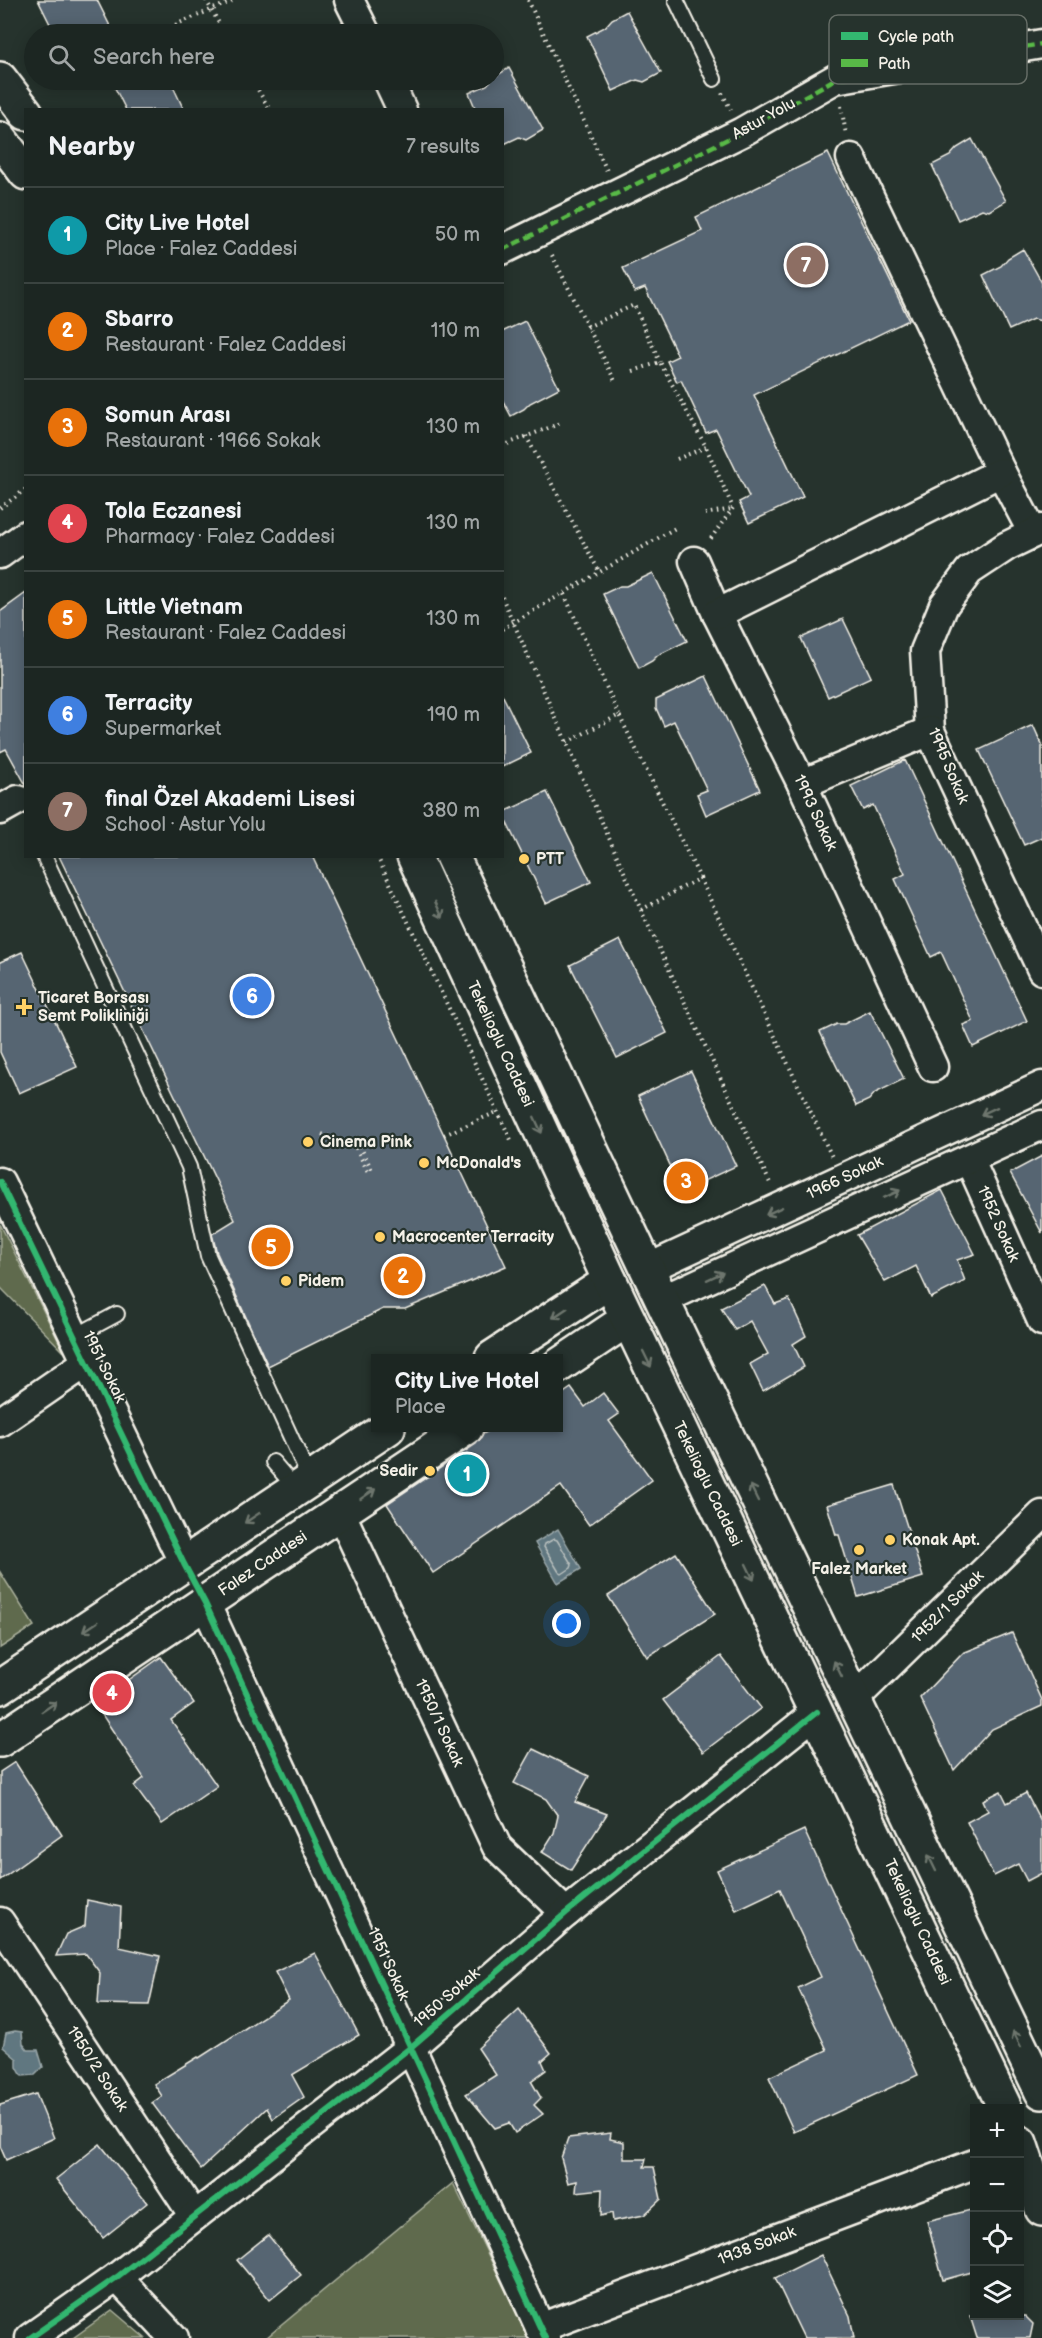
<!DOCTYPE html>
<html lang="en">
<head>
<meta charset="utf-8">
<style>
  body { margin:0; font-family:"Balsamiq Sans",sans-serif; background:#29322f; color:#f1f3f6 }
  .controls { position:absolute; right:18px; bottom:18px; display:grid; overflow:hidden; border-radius:0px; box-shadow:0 3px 15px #0003 }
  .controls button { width:54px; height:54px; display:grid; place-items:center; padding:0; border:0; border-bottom:2px solid #3a4340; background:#1c2622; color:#f1f3f6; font:30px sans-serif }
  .you { position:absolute; left:567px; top:1624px; width:21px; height:21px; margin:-15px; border:4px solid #fff; border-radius:50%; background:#1a73e8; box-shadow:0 0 0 9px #1a73e833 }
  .badge { display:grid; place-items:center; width:39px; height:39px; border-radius:50%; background:#b45309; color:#fff; font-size:20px; font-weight:700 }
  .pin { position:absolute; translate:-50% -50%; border:3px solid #fff; box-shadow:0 2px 6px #0006 }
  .popup { position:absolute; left:371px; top:1354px; width:192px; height:78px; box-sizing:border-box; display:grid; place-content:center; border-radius:0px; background:#1c2622; filter:drop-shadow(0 2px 4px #0005); font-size:20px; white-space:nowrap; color:#a0a5a5 }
  .popup b { font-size:22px; color:#f1f3f6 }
  .popup::after { content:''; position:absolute; left:50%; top:100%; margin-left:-12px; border:12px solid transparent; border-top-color:#1c2622 }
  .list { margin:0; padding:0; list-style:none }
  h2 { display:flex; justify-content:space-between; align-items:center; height:78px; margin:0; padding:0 24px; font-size:26px }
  h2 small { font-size:20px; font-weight:400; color:#a0a5a5 }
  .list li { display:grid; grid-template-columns:39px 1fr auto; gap:18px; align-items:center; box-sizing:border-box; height:96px; padding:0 24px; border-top:2px solid #3a4340 }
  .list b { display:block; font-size:22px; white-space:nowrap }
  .list p { margin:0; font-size:20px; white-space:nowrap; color:#a0a5a5 }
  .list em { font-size:20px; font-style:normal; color:#a0a5a5 }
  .icon { flex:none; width:33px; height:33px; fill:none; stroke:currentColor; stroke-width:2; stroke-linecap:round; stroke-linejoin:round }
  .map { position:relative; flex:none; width:1042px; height:2338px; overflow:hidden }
  .search { position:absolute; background:#1c2622; box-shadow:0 3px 15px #0003; left:24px; top:24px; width:480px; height:66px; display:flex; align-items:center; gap:15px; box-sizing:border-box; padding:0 21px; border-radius:33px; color:#a0a5a5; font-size:22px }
  .panel { position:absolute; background:#1c2622; box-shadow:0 3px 15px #0003; left:24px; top:108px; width:480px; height:750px; border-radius:0px }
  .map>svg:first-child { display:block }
  .green { fill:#5e6b4d; stroke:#a9ae9a; stroke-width:1.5 }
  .water { fill:#607780; stroke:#9ba8aa; stroke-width:1.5 }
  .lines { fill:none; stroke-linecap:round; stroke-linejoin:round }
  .shore { stroke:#b9c0be; stroke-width:1.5 }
  .building { fill:#566572; stroke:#f4f1e8; stroke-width:1.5 }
  .lane-casing { stroke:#f4f1e8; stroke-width:18 }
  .street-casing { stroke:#f4f1e8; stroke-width:33 }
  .secondary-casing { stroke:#f4f1e8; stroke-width:38 }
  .primary-casing { stroke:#f4f1e8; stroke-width:38 }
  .path { stroke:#f4f1e8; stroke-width:4; stroke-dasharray:1.5 4.5; stroke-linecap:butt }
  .lane { stroke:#26332d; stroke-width:14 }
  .street { stroke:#26332d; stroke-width:28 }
  .secondary { stroke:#26332d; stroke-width:33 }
  .primary { stroke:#26332d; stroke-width:33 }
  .quiet { stroke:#58b947; stroke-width:4.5; stroke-dasharray:9 4.5; stroke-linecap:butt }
  .cycleway-casing { stroke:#26332d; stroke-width:10 }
  .cycleway { stroke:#33b770; stroke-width:6 }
  .oneway { stroke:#6e766e }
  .poi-dot { fill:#ffd166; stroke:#26332d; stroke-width:2 }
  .labels { text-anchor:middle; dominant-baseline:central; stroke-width:4.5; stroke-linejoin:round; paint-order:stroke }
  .street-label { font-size:16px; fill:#f4f1e8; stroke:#26332d }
  .poi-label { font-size:16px; font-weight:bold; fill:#f4f1e8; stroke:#26332d; text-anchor:start }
  .key { fill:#26332d; stroke:#646c65; stroke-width:1.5 }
  .key-label { font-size:16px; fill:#f4f1e8 }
</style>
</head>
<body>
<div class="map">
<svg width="1042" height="2338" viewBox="0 0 1042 2338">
  <rect width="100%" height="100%" fill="#26332d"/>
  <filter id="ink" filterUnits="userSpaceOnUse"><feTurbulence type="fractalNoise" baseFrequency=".0167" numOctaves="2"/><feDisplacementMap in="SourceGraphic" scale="12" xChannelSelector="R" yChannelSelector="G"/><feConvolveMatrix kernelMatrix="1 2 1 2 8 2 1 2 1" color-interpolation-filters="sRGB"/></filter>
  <g filter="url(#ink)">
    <g class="green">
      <path d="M0,1224L64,1352L0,1287Z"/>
      <path d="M0,1572L34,1626L0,1648Z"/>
      <path d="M453,2183L529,2338H266Z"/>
      <path d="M112,2310L145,2338H73Z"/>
    </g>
    <g class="water">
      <path d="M558,1529L581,1569L558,1583L535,1543Z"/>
      <path d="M15,2031L22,2032L23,2044L28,2050H38L43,2067L35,2075L22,2076L17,2067V2059L3,2047L6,2033Z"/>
    </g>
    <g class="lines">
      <path class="shore" d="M554,1539L557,1540L572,1565L571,1568L562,1574L559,1572L544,1547L545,1544Z"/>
    </g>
    <g class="building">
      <path d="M38,0H97L114,34H55Z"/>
      <path d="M627,11L661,73L644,82L637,80L613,91L587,36L605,27L612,19Z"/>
      <path d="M509,68L543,130L526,140L519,137L502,145V110H476L469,93L487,85L494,77Z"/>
      <path d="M111,80H170L184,110H126Z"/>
      <path d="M972,139L1006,201L989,211L982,209L958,220L932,165L950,156L957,148Z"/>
      <path d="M828,153L909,320L754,395L803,497L749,523L739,502L749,497L716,429L706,433L681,380L677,382L667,361L678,356L645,288L635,292L623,268L702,231L696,217Z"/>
      <path d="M1023,249L1042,283V321L1033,319L1009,330L983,275L1001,266L1008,258Z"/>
      <path d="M525,321L559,388L530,403L524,409L511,416L502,399V332Z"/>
      <path d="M653,573L687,641L658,655L652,661L639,668L603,594L620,586H626Z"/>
      <path d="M26,593V785L6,749L0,752V612Z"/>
      <path d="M843,619L871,677L828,697L801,638Z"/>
      <path d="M706,676L760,790L706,815L697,794L707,790L674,721L664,726L656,708V700Z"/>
      <path d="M502,694L531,753L502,767Z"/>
      <path d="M1033,725L1042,745V837L1024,845L979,750Z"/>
      <path d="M905,760L1027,1021L973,1047L963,1025L973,1021L941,952L931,957L895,879L905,874L873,805L863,810L851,786Z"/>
      <path d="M547,792L591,882L546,903L502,813Z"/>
      <path d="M59,856H312L506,1266L405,1309H383L268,1366L217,1253L212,1234L235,1220Z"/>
      <path d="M620,940L667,1033L617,1058L570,965Z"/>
      <path d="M22,952L77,1067L19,1093L0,1052V962Z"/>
      <path d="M870,1011L904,1079L875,1093L869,1100L856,1106L820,1032L837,1024H844Z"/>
      <path d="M691,1071L736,1166L682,1191L638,1096Z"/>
      <path d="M1042,1156V1233L1010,1173Z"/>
      <path d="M942,1190L975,1254L957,1260L965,1281L931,1298L916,1266L885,1282L857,1235Z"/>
      <path d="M765,1286L775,1304L789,1299L806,1336L793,1344L804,1367L763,1391L750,1364L768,1354L750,1321L735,1330L721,1308Z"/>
      <path d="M571,1388L585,1407L603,1393L619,1414L609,1421L652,1480L589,1525L561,1486L433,1573L387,1504L476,1444L483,1434L494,1428H558V1397Z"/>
      <path d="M894,1485L923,1577L858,1597L839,1535H836L827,1505Z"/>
      <path d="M676,1553L715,1614L647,1657L608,1596Z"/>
      <path d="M1012,1633L1042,1700V1706L992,1729L954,1770L920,1698L963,1653Z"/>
      <path d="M721,1656L761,1708L703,1752L663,1700Z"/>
      <path d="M161,1657L194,1703L171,1720L217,1786L162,1824L134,1786L144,1778L95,1704Z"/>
      <path d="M533,1749L589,1776L575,1802L607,1814L571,1870L542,1852L554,1833L558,1816L546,1799L514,1783Z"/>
      <path d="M15,1762L62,1835L0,1880V1772Z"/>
      <path d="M1001,1791L1007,1803L1026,1793L1042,1824V1873L1027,1881L1018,1864L994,1876L967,1822L988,1811L983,1800Z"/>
      <path d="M804,1830L918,2075L794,2132L769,2077L827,2050L798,1988L821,1977L780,1889L736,1910L717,1870Z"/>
      <path d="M87,1900L121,1907L119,1947L160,1956L149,2005L98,2004L100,1973L86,1954L56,1956L66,1934L85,1926Z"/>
      <path d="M315,1953L359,2035L292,2075L304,2097L273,2119L267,2108L201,2169L152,2103L162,2096L154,2084L198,2057L199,2058L289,2000L275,1972Z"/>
      <path d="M519,2010L551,2053L542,2061L546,2070L531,2081L541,2098L534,2105L543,2114L515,2133L509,2123L495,2128L466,2094L496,2075L478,2048Z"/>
      <path d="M36,2094L54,2138L6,2160L0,2146V2105Z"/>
      <path d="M611,2133L610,2139L624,2142V2159H646L644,2167H654L661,2199L644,2215L613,2221L612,2213L601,2216L602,2189L576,2192L577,2181L568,2183L561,2158L568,2138Z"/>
      <path d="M100,2144L147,2203L103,2238L56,2179Z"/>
      <path d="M975,2209V2271L943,2280L927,2221Z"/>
      <path d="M268,2235L301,2275L270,2300L237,2260Z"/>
      <path d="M821,2255L850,2316L854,2338H804L775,2278Z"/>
      <path d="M970,2316H1025L1033,2324L1030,2338H977Z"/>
    </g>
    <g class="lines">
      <g class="lane-casing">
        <g id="lane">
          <path d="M676,0L714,79"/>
          <path d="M44,856L189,1167L208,1256L310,1479"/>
          <path d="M74,1337L117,1314"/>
          <path d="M273,1462L296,1489"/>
        </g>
      </g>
      <g class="street-casing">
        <g id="street">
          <path d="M349,0L366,34"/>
          <path d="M388,80L402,110"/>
          <path d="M851,158L1001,472L1033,533"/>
          <path d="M502,250L742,132L835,79L1042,44"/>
          <path d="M1042,529L1007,546L969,571L944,605L925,651L930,731L1042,970"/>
          <path d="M0,554L26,535"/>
          <path d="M694,561L717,614L802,784L933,1067"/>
          <path d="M717,614L1001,472"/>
          <path d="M802,784L930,731"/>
          <path d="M0,810L18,800"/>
          <path d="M969,1159L1042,1321"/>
          <path d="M0,1182L184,1564"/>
          <path d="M647,1269L1042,1086"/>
          <path d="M662,1300L1042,1125"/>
          <path d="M0,1422L87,1362"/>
          <path d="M340,1512L497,1847L566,1913"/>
          <path d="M205,1603L545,2338"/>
          <path d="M853,1700L1042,1515"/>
          <path d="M0,1922L194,2216"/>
          <path d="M117,2277L174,2338"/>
          <path d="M540,2328L974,2164"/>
          <path d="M30,2338L117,2277L411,2047L566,1913L817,1712"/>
        </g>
      </g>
      <g class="secondary-casing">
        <g id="secondary">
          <path d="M492,1358L610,1281"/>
          <path d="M558,1366L628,1319"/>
          <path d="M0,1687L388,1428"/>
          <path d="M0,1740L466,1428"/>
        </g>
      </g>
      <g class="primary-casing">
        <g id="primary">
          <path d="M0,79L26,113"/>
          <path d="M0,139L26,173"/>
          <path d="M414,856L610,1281L1005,2108"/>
          <path d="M452,856L662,1300L1042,2092"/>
          <path d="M1020,2143L1042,2209"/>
        </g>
      </g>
      <g class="path">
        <path d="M206,0L225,34"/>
        <path d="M528,0L607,171"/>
        <path d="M153,34L235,0"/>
        <path d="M252,80L270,110"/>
        <path d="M722,93L731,110"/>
        <path d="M841,106L846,134"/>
        <path d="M552,255L615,381"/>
        <path d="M587,327L634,305L660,362"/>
        <path d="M633,371L660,362L706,447L733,508L709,541"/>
        <path d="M526,436L600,573"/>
        <path d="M502,446L561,423"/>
        <path d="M677,459L706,447"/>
        <path d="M0,508L26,489"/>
        <path d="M705,514L732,509"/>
        <path d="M564,594L619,715"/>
        <path d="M502,597L641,910L770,1183"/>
        <path d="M502,629L677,527"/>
        <path d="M567,742L619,715L700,878L641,910"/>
        <path d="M377,856L512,1142"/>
        <path d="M700,878L832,1157"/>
        <path d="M322,1134L342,1142"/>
        <path d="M444,1135L497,1112"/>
        <path d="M360,1146L372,1170"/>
        <path d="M356,1148L368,1172"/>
      </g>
      <use href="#lane" class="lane"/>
      <use href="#street" class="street"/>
      <use href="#secondary" class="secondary"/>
      <use href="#primary" class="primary"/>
      <path class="quiet" d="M502,250L742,132L835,79L1042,44"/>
      <g class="cycleway-casing">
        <g id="cycleway">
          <path d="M0,1182L184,1564L205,1603L545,2338"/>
          <path d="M30,2338L117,2277L411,2047L566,1913L817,1712"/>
        </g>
      </g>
      <use href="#cycleway" class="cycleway"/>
    </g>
    <defs><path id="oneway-shaft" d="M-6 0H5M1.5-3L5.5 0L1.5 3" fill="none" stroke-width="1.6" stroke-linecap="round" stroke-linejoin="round" transform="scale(1.5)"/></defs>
    <g class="oneway">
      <use href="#oneway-shaft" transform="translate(439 910) rotate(65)"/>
      <use href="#oneway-shaft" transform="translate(989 1111) rotate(155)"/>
      <use href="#oneway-shaft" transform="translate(538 1125) rotate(65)"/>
      <use href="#oneway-shaft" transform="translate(892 1194) rotate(-25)"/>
      <use href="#oneway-shaft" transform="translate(774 1211) rotate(155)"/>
      <use href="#oneway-shaft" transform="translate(715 1276) rotate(-25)"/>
      <use href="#oneway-shaft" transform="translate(560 1313) rotate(146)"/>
      <use href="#oneway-shaft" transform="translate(647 1359) rotate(64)"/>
      <use href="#oneway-shaft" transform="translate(754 1493) rotate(-116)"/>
      <use href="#oneway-shaft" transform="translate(368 1494) rotate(-34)"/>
      <use href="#oneway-shaft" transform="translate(252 1518) rotate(146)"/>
      <use href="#oneway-shaft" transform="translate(750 1572) rotate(64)"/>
      <use href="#oneway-shaft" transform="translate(90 1627) rotate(146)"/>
      <use href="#oneway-shaft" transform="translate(838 1669) rotate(-116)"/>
      <use href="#oneway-shaft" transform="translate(49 1707) rotate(-34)"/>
      <use href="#oneway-shaft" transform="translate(932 1863) rotate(-116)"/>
      <use href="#oneway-shaft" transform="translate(1017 2039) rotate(-116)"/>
    </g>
  </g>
  <g class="poi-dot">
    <circle cx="524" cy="859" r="6"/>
    <path d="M21 998h6v6h6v6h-6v6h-6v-6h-6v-6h6z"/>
    <circle cx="308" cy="1142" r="6"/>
    <circle cx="424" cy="1163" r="6"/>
    <circle cx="380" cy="1237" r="6"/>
    <circle cx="286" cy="1281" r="6"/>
    <circle cx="430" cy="1471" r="6"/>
    <circle cx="890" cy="1540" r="6"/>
    <circle cx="859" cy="1550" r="6"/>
  </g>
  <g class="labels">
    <g class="street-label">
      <text transform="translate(764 119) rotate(-29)">Astur Yolu</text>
      <text transform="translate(948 766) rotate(67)">1995 Sokak</text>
      <text transform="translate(815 813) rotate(65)">1993 Sokak</text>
      <text transform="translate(500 1044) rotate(65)">Tekelioglu Caddesi</text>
      <text transform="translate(845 1178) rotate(-25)">1966 Sokak</text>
      <text transform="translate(998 1224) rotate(66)">1952 Sokak</text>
      <text transform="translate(104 1367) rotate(64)">1951 Sokak</text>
      <text transform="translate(707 1484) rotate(64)">Tekelioglu Caddesi</text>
      <text transform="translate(263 1564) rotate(-34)">Falez Caddesi</text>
      <text transform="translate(948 1607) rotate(-45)">1952/1 Sokak</text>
      <text transform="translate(439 1723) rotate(65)">1950/1 Sokak</text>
      <text transform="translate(917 1922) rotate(65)">Tekelioglu Caddesi</text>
      <text transform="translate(388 1964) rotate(65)">1951 Sokak</text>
      <text transform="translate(447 1998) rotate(-41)">1950 Sokak</text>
      <text transform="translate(97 2069) rotate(57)">1950/2 Sokak</text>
      <text transform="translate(757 2246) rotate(-21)">1938 Sokak</text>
    </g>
    <g class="poi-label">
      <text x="536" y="859">PTT</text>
      <text x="38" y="998">Ticaret Borsası<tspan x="38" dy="18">Semt Polikliniği</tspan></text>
      <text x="320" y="1142">Cinema Pink</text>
      <text x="436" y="1163">McDonald's</text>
      <text x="392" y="1237">Macrocenter Terracity</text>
      <text x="298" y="1281">Pidem</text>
      <text x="418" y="1471" text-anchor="end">Sedir</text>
      <text x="902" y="1540">Konak Apt.</text>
      <text x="859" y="1569" text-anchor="middle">Falez Market</text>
    </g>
  </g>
  <rect x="829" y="15" width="198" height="69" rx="9" class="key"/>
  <rect x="841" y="32" width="27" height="8" fill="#33b770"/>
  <rect x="841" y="59" width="27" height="8" fill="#58b947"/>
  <g class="key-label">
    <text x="878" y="42">Cycle path</text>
    <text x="878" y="69">Path</text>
  </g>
</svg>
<div class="controls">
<button>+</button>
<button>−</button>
<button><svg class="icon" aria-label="locate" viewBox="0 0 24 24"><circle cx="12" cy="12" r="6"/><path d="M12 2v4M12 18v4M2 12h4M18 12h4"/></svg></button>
<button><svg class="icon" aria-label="layers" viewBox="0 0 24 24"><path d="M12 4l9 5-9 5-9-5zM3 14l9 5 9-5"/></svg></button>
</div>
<div class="you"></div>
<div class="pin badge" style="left:467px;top:1474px;background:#0f9aa8">1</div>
<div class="popup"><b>City Live Hotel</b>Place</div>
<div class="pin badge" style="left:403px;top:1276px;background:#e8710a">2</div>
<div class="pin badge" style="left:686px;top:1181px;background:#e8710a">3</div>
<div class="pin badge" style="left:112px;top:1693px;background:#e0444e">4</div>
<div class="pin badge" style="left:271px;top:1247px;background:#e8710a">5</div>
<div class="pin badge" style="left:252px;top:996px;background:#3f7fe0">6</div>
<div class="pin badge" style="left:806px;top:265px;background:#8d6e63">7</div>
<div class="search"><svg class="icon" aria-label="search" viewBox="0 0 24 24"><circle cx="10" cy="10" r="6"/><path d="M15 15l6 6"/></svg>Search here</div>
<section class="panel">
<h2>Nearby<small>7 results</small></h2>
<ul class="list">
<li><span class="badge" style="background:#0f9aa8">1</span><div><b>City Live Hotel</b><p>Place · Falez Caddesi</p></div><em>50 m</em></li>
<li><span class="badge" style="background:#e8710a">2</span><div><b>Sbarro</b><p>Restaurant · Falez Caddesi</p></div><em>110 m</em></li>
<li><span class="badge" style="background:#e8710a">3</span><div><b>Somun Arası</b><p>Restaurant · 1966 Sokak</p></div><em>130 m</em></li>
<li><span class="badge" style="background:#e0444e">4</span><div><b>Tola Eczanesi</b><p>Pharmacy · Falez Caddesi</p></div><em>130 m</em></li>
<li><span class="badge" style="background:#e8710a">5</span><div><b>Little Vietnam</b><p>Restaurant · Falez Caddesi</p></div><em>130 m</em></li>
<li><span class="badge" style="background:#3f7fe0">6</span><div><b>Terracity</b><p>Supermarket</p></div><em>190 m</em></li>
<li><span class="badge" style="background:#8d6e63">7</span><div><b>final Özel Akademi Lisesi</b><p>School · Astur Yolu</p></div><em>380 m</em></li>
</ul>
</section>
</div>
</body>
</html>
